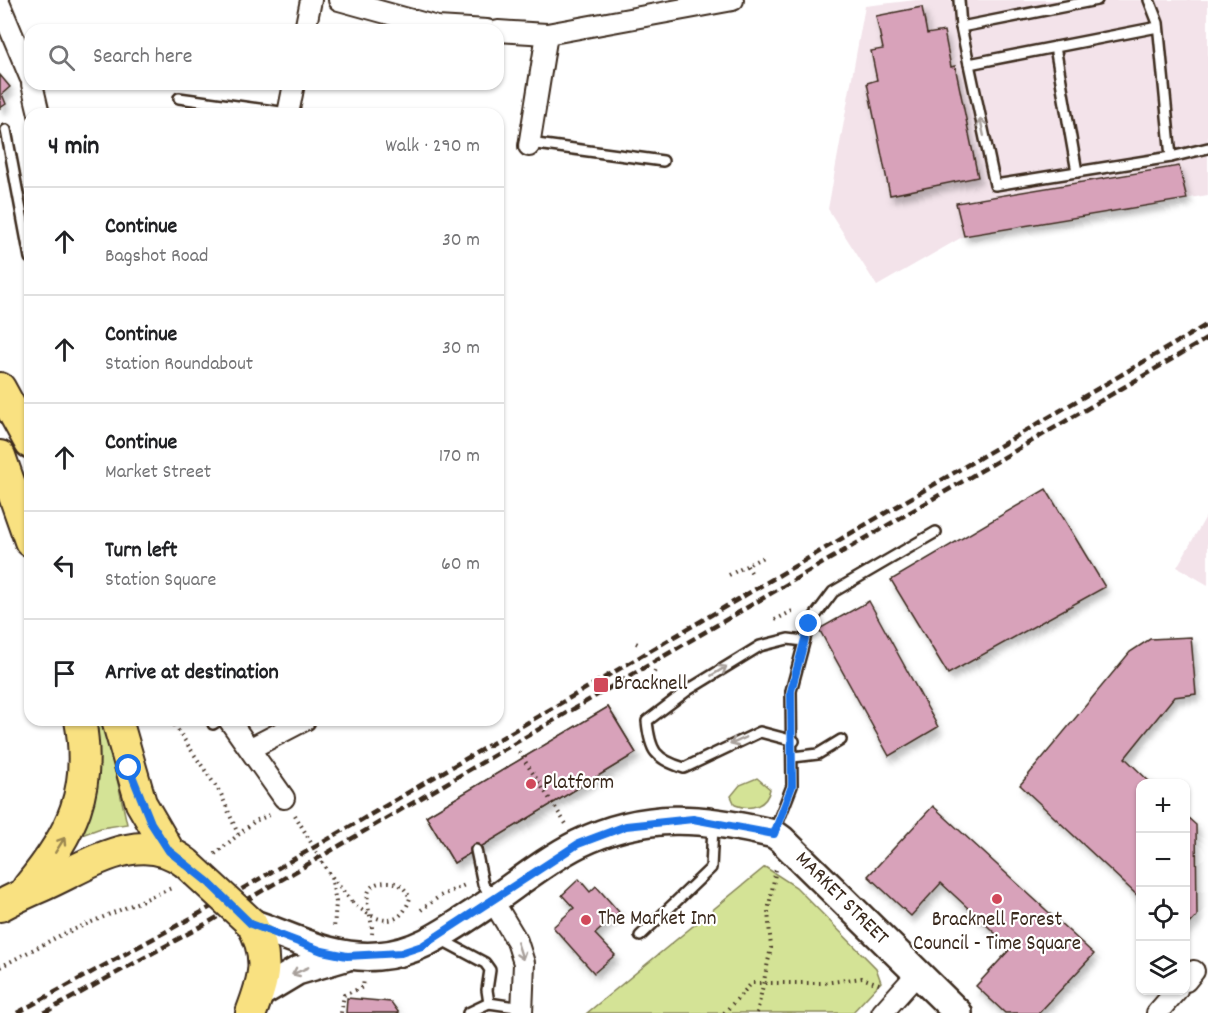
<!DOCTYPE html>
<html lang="en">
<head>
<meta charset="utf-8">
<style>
  body { margin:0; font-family:Dekko,sans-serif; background:#f6f6f6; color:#202124 }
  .controls { position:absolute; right:18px; bottom:18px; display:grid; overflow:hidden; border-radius:12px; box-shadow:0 2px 4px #0004 }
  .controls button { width:54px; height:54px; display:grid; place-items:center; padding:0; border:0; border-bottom:2px solid #e0e0e0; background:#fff; color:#202124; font:30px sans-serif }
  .stop { position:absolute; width:18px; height:18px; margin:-14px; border:4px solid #1a73e8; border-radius:50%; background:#fff }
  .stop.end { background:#1a73e8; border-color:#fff; box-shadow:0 2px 6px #0008 }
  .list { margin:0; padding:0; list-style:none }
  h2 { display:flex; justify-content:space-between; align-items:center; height:78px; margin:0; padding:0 24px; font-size:26px }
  h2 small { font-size:20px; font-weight:400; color:#757577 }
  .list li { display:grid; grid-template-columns:39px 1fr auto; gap:18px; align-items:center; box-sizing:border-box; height:108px; padding:0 24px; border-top:2px solid #e0e0e0 }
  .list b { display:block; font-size:22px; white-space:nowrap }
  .list p { margin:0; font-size:20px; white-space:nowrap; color:#757577 }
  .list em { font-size:20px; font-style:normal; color:#757577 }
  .icon { flex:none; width:33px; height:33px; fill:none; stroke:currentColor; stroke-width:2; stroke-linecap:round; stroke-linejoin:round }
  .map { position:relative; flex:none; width:1208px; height:1013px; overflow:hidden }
  .search { position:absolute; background:#fff; box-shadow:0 2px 4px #0004; left:24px; top:24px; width:480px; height:66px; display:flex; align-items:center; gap:15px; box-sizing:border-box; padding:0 21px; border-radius:18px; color:#757577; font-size:22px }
  .panel { position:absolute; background:#fff; box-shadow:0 2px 4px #0004; left:24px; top:108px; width:480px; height:618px; border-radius:18px }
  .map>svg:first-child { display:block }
  .built { fill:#f3e3ea }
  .green { fill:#d4e396; stroke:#88865a; stroke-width:1.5 }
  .building { fill:#d8a2ba; stroke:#3b2a1e; stroke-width:1.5; filter:url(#shadow) }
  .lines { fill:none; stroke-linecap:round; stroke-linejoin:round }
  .lane-casing { stroke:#3b2a1e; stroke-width:14 }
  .street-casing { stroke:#3b2a1e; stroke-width:24 }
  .secondary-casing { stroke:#3b2a1e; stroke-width:32 }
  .primary-casing { stroke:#3b2a1e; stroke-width:34 }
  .path { stroke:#3b2a1e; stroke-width:4; stroke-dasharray:1.5 4.5; stroke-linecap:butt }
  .lane { stroke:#fff; stroke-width:9 }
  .street { stroke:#fff; stroke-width:20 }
  .secondary { stroke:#fff; stroke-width:27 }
  .primary { stroke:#f9e181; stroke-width:30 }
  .rail { stroke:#3b2a1e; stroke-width:4.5; stroke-dasharray:9 4.5; stroke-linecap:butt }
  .primary-bridge-casing { stroke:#3b2a1e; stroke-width:34; stroke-linecap:butt }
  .path-bridge { stroke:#3b2a1e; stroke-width:4; stroke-dasharray:1.5 4.5; stroke-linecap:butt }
  .primary-bridge { stroke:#f9e181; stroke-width:30 }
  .oneway { stroke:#a79f9a }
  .oneway2 { stroke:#9a8650 }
  .route { stroke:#1a73e8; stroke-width:8 }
  .poi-dot { fill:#d1495b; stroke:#fff; stroke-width:2 }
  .labels { text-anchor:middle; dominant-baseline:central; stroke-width:4.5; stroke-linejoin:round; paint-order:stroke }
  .poi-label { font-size:21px; fill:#3b2a1e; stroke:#fff; text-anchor:start }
  .street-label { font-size:21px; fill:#3b2a1e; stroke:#fff }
</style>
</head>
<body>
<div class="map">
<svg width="1208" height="1013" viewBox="0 0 1208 1013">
  <defs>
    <filter id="shadow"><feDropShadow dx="3.5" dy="6" stdDeviation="3" flood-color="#0004"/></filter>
  </defs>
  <rect width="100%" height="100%" fill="#fff"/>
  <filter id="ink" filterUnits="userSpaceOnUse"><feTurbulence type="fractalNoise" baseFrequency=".0167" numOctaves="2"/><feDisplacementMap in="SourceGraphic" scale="12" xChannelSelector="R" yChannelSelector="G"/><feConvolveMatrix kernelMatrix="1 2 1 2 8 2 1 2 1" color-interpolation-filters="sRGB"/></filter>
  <g filter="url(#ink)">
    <g class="built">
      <path d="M916,0H1208V195L964,236L877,286L828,209L865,6Z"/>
      <path d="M1208,513V585L1177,567Z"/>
    </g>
    <g class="green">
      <path d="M97,720H104L127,824L101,828L79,836C94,794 102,765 97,720Z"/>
      <path d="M757,778L770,789C767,806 751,811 735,805L731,796L740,785Z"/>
      <path d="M765,867L796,887L876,968L881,982L852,1013H587Z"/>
    </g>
    <g class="building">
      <path d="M922,7L927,34L944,31L951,67L955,66L978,177L890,195L867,83L877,80L871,51L883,49L876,16Z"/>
      <path d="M0,75L10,87L2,94L6,104L0,108Z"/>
      <path d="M1179,166L1187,199L964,236L956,203Z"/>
      <path d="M1046,489L1105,587L948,674L891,580Z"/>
      <path d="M869,601L938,727L889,756L819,629Z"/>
      <path d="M1191,637L1196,694L1174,697L1125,758L1152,784H1140V898L1020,785L1130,652L1150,639Z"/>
      <path d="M608,707L636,753L454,863L426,816Z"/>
      <path d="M608,707L636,753L454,863L426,816Z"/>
      <path d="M933,806L1094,954L1039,1013H1005L976,986L1011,948L941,883L911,916L868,876Z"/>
      <path d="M1186,816L1196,825L1197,916L1186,928Z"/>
      <path d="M579,879L590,892L596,886L619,912L595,934L615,955L594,973L553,927L574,908L562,895Z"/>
      <path d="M347,998L391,1002L399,1013H346Z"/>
    </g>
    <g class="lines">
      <g class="lane-casing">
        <g id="lane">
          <path d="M959,0L961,27L1097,0"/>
          <path d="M1149,0L1158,23L1171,157"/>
          <path d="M961,27L995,185L1171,157L1208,148"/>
          <path d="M1055,47L1077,172"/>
          <path d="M969,64L1158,27"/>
          <path d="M179,98L288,113"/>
          <path d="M6,130L30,258"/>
          <path d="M529,143L663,161"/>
          <path d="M213,724L219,720"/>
          <path d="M794,741L760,732L684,768C655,759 650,751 647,721L688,690L760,646L788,639L804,641"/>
          <path d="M793,757L818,754L841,740"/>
          <path d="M774,832L792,786L791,691L809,624L833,592L936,532"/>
          <path d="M476,850L483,884L492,899"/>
          <path d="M640,936L711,868L713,826"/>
          <path d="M440,939L485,963L490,970L487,990L489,1003"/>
          <path d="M468,1013L489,1003L522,1008"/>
        </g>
      </g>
      <g class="street-casing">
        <g id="street">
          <path d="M339,0L437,27L487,30"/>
          <path d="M0,5L30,77"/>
          <path d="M305,30L311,0"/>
          <path d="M498,31L547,34L733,0"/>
          <path d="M32,84L39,114"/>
          <path d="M288,114L294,84"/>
          <path d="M529,146L547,34"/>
          <path d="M229,720L284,798"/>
          <path d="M251,748L305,720"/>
          <path d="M493,901L517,941L524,963L522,1013"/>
          <path d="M1186,981L1194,971"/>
          <path d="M882,1013L917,974"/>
          <path d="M1157,1013L1177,990"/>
        </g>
      </g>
      <g class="secondary-casing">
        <g id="secondary">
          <path d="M251,923C294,937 332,960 378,956C416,953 444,933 476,912C510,890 542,862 578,844C645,811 704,817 774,834L781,839L958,1013"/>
          <path d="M257,995L297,971L345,957"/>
        </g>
      </g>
      <g class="primary-casing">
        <g id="primary">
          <path d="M0,388L30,443"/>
          <path d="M0,456L30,541"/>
          <path d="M117,720L141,803L169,851"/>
          <path d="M28,887C72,834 93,790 80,720"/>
          <path d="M0,906C14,898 28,892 42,886C86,867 140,826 186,863"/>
          <path d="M251,1013C264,979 271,957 251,923"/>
        </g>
      </g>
      <g class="path">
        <path d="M747,566L753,575"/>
        <path d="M729,575L765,556"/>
        <path d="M775,620L796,609"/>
        <path d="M636,643L638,644"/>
        <path d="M654,672L656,670"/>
        <path d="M171,720L221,794L238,834"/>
        <path d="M519,752L566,824"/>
        <path d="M215,854L255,821L272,814"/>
        <path d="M331,877L336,902L334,929"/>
        <path d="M332,877L352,902"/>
        <path d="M421,910L440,896L467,884"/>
        <path d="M372,934C374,916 353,882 388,882C399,882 405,888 410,898"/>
        <path d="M0,967L61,935L174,887"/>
        <path d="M341,1013L344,995L363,987L364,979"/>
        <path d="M724,1013L752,983H824L862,978L882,985"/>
        <path d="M757,1013L771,948L768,911L776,869"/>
      </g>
      <use href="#lane" class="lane"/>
      <use href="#street" class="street"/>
      <use href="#secondary" class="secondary"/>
      <use href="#primary" class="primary"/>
      <g class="rail">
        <path d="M17,1013L202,912L351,826L1208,324"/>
        <path d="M44,1013L209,922L1208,338"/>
      </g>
      <g class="primary-bridge-casing">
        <path id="primary-bridge" d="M186,863L251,923"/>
      </g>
      <g class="path-bridge">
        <path d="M295,815L331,877"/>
        <path d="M352,902C373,920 399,933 410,898"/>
      </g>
      <use href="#primary-bridge" class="primary-bridge"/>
    </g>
    <defs><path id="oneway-shaft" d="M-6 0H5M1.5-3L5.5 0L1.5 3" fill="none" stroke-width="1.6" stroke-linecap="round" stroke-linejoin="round" transform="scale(1.5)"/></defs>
    <g class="oneway">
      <use href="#oneway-shaft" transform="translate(982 127) rotate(-102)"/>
      <use href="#oneway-shaft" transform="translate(719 671) rotate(-31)"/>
      <use href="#oneway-shaft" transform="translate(738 741) rotate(156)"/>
      <use href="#oneway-shaft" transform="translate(520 951) rotate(72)"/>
      <use href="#oneway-shaft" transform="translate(300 971) rotate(156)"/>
    </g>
    <use class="oneway2" href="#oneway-shaft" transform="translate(60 845) rotate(-58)"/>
  </g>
  <g class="lines" filter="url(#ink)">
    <path class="route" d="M129,768L151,823L169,851L208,882L251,924L322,951L347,956L401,953L422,946L578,844L626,826L693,819L774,834L792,786L791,691L809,624"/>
  </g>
  <g class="poi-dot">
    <rect x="593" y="677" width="16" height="16" rx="3"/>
    <circle cx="531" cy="784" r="6"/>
    <circle cx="997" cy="899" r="6"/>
    <circle cx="586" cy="920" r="6"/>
  </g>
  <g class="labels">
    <g class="poi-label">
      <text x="614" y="685">Bracknell</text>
      <text x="543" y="784">Platform</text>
      <text x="598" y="920">The Market Inn</text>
      <text x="997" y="921" text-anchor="middle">Bracknell Forest<tspan x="997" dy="24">Council - Time Square</tspan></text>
    </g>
    <g class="street-label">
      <text transform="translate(841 899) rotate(45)">MARKET STREET</text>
    </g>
  </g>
</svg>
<div class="controls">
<button>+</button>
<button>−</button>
<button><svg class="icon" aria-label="locate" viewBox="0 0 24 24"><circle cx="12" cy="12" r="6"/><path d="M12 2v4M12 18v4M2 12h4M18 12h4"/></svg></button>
<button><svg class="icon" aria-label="layers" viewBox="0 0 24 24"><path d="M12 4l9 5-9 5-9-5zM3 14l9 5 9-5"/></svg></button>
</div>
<div class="stop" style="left:129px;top:768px"></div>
<div class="stop end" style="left:809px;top:624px"></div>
<div class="search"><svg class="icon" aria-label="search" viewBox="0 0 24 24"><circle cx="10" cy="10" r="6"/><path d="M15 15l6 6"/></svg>Search here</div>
<section class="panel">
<h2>4 min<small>Walk · 290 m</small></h2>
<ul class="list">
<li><svg class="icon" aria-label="ahead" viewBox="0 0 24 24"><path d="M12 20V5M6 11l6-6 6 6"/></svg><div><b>Continue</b><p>Bagshot Road</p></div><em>30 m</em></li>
<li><svg class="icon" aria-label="ahead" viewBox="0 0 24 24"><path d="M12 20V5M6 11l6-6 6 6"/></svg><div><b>Continue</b><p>Station Roundabout</p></div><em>30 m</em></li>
<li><svg class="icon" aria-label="ahead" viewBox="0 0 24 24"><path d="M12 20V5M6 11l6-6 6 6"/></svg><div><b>Continue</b><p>Market Street</p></div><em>170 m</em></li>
<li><svg class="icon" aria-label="left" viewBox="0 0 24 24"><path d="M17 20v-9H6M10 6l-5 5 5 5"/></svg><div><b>Turn left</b><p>Station Square</p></div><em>60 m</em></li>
<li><svg class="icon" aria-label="arrive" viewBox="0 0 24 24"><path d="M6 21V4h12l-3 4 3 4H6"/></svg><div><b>Arrive at destination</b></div></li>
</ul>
</section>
</div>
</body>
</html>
